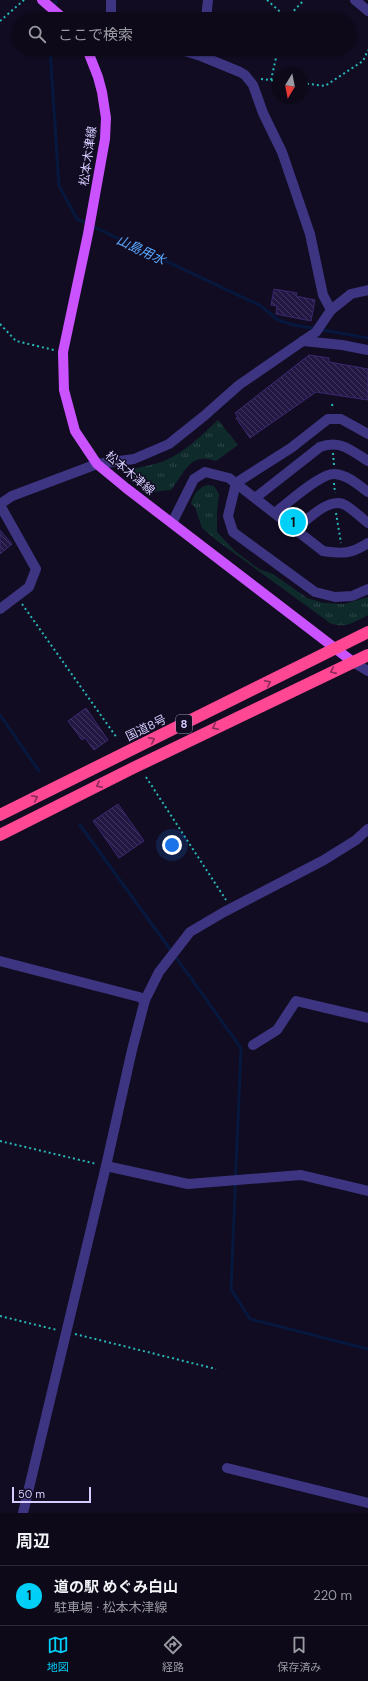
<!DOCTYPE html>
<html lang="ja">
<head>
<meta charset="utf-8">
<style>
  body { margin:0; font-family:"DM Sans","Noto Sans JP",sans-serif; background:#1b1726; color:#f1f3f6 }
  .compass { position:absolute; left:272px; top:68px; width:36px; height:36px; border-radius:50%; background:#0d0919; box-shadow:0 1px 3px #0004; rotate:190deg }
  .scale { position:absolute; left:12px; bottom:10px; width:79px; box-sizing:border-box; padding-left:4px; border:2px solid #d5ccff; border-top:0; font-size:11px; line-height:14px; white-space:nowrap; color:#d5ccff; -webkit-text-stroke:3px #110c21; paint-order:stroke }
  .you { position:absolute; left:172px; top:845px; width:14px; height:14px; margin:-10px; border:3px solid #fff; border-radius:50%; background:#1a73e8; box-shadow:0 0 0 6px #1a73e833 }
  .badge { display:grid; place-items:center; width:26px; height:26px; border-radius:50%; background:#00cff7; color:#111; font-size:13px; font-weight:700 }
  .pin { position:absolute; translate:-50% -50%; border:2px solid #fff; box-shadow:0 1px 4px #0006 }
  .list { margin:0; padding:0; list-style:none }
  h2 { display:flex; justify-content:space-between; align-items:center; height:52px; margin:0; padding:0 16px; font-size:17px }
  h2 small { font-size:13px; font-weight:400; color:#9a9aa2 }
  .list li { display:grid; grid-template-columns:26px 1fr auto; gap:12px; align-items:center; box-sizing:border-box; height:60px; padding:0 16px; border-top:1px solid #2d2a38 }
  .list b { display:block; font-size:15px; white-space:nowrap }
  .list p { margin:0; font-size:13px; white-space:nowrap; color:#9a9aa2 }
  .list em { font-size:13px; font-style:normal; color:#9a9aa2 }
  .icon { flex:none; width:22px; height:22px; fill:none; stroke:currentColor; stroke-width:2; stroke-linecap:round; stroke-linejoin:round }
  .map { position:relative; flex:none; width:368px; height:1513px; overflow:hidden }
  .search { position:absolute; background:#0d0919; box-shadow:0 1px 3px #0004; left:12px; right:12px; top:12px; height:44px; display:flex; align-items:center; gap:10px; box-sizing:border-box; padding:0 14px; border-radius:22px; color:#9a9aa2; font-size:15px }
  .sheet { height:112px; background:#0d0919 }
  nav { display:flex; justify-content:space-around; align-items:center; box-sizing:border-box; height:56px; border-top:1px solid #2d2a38; background:#0d0919; font-size:11px; color:#9a9aa2 }
  nav a { display:grid; justify-items:center; gap:2px }
  nav .on { color:#00cff7 }
  .map>svg:first-child { display:block }
  .grass { fill:url(#grass-tufts) }
  .lines { fill:none; stroke-linecap:round; stroke-linejoin:round }
  .stream { stroke:#07183f; stroke-width:3 }
  .building { fill:url(#building-back-hatch); stroke:#3b2870 }
  .path { stroke:#28b7b7; stroke-width:2; stroke-dasharray:2 3; stroke-linecap:butt }
  .minor { stroke:#3d3582; stroke-width:10 }
  .major { stroke:#ca53ff; stroke-width:10 }
  .highway { stroke:#ff4793; stroke-width:12 }
  .oneway { stroke:#882a5a }
  .labels { text-anchor:middle; dominant-baseline:central; stroke-width:3; stroke-linejoin:round; paint-order:stroke }
  .shield { fill:#110c21; stroke:#9a92bc; stroke-width:1 }
  .shield-label { font-size:11px; font-weight:bold; fill:#d5ccff }
  .street-label { font-size:12px; fill:#d5ccff; stroke:#110c21 }
  .water-label { font-size:13px; font-style:italic; fill:#5aa8ff; stroke:#110c21 }
</style>
</head>
<body>
<div class="map">
<svg width="368" height="1513" viewBox="0 0 368 1513">
  <defs>
    <pattern id="grass-tufts" width="24" height="20" patternUnits="userSpaceOnUse"><rect width="24" height="20" fill="#0f2a2b"/><path d="M3 7l-1-3M5 7V3M7 7l1-3M15 17l-1-3M17 17v-4M19 17l1-3" fill="none" stroke="#31484b"/></pattern>
    <pattern id="building-back-hatch" width="6" height="6" patternUnits="userSpaceOnUse"><rect width="6" height="6" fill="#231743"/><path d="M-1 5l2 2M0 0l6 6M5-1l2 2" fill="none" stroke="#42385f"/></pattern>
  </defs>
  <rect width="100%" height="100%" fill="#110c21"/>
  <g class="grass">
    <path d="M218,420L238,445L216,461C189,452 185,473 171,490L153,492L129,475L131,469C142,467 153,465 164,461C185,452 202,435 218,420Z"/>
    <path d="M208,485L214,486L219,494L217,511V532L235,551L259,569L273,574L307,598L324,603L344,604L368,597V615C355,622 345,629 330,623L216,540L202,528L195,507L191,504C193,495 198,487 208,485Z"/>
  </g>
  <g class="lines">
    <g class="stream">
      <path d="M54,8L56,0"/>
      <path d="M50,49L59,186L77,219L261,306L278,320L294,325L368,338"/>
      <path d="M0,715L39,771"/>
      <path d="M80,825L172,952"/>
      <path d="M175,956L241,1048L231,1289L250,1319L368,1349"/>
    </g>
  </g>
  <g class="building">
    <path d="M274,289L297,293L296,296L315,300L311,321L276,314L277,306L271,305Z"/>
    <path d="M309,355L329,358V362L368,369V400L316,392L250,438L236,418L238,417L235,413Z"/>
    <path d="M0,530L12,544L0,554Z"/>
    <path d="M86,708L108,740L94,750L85,738L82,740L68,721Z"/>
    <path d="M118,804L144,841L119,858L93,821Z"/>
  </g>
  <g class="lines">
    <g class="path">
      <path d="M267,0L287,18"/>
      <path d="M287,18L304,0"/>
      <path d="M0,21L24,0"/>
      <path d="M261,79L278,81"/>
      <path d="M271,80L278,49"/>
      <path d="M302,83L325,86L363,61L368,50"/>
      <path d="M0,324L16,341L54,350"/>
      <path d="M332,404L333,409"/>
      <path d="M333,453L334,465"/>
      <path d="M334,483L335,493"/>
      <path d="M336,513L341,543"/>
      <path d="M22,604L117,738"/>
      <path d="M146,777L226,900"/>
      <path d="M0,1141L97,1164"/>
      <path d="M0,1316L57,1330"/>
      <path d="M75,1334L216,1369"/>
    </g>
    <g class="minor">
      <path d="M111,0V19"/>
      <path d="M355,0L368,11"/>
      <path d="M206,19L208,0"/>
      <path d="M178,49L201,56L240,72L245,75L253,85L263,113L282,152L310,234L323,295L331,310"/>
      <path d="M303,341L342,345L368,350"/>
      <path d="M368,434L341,419H328L291,448L236,483L228,516L233,532L315,592L335,597L352,596L368,589"/>
      <path d="M255,498L320,447C340,439 352,451 368,461"/>
      <path d="M0,504L12,496L97,464L134,459L169,444L204,416L239,385L316,332L331,310L351,294L368,290"/>
      <path d="M0,505L36,569L29,587L0,609"/>
      <path d="M275,513C286,504 322,472 335,474C348,475 358,485 368,492"/>
      <path d="M172,523L194,479L205,472L229,478L323,551C343,554 351,554 368,543"/>
      <path d="M296,529C307,520 328,498 343,504C352,508 361,518 368,523"/>
      <path d="M353,662L368,671"/>
      <path d="M0,961L139,997L145,1000"/>
      <path d="M253,1045L277,1030L296,1001L368,1018"/>
      <path d="M106,1166L188,1184L301,1175L368,1191"/>
      <path d="M227,1468L368,1503"/>
      <path d="M23,1513L106,1166L132,1050L145,1000L159,972L190,932L224,912L324,860L356,840L368,829"/>
    </g>
    <g class="major">
      <path d="M42,0L64,19"/>
      <path d="M87,49L98,77L102,92L106,118L105,139L88,234L63,352L64,390L75,431L97,464L126,488L353,662"/>
    </g>
    <g class="highway">
      <path d="M0,815L368,632"/>
      <path d="M0,835L133,768L368,655"/>
    </g>
  </g>
  <defs><path id="oneway-chevron" d="M-2-3.5L2.5 0L-2 3.5" fill="none" stroke-width="1.6" stroke-linecap="round" stroke-linejoin="round"/></defs>
  <g class="oneway">
    <use href="#oneway-chevron" transform="translate(333 671) rotate(156)"/>
    <use href="#oneway-chevron" transform="translate(268 683) rotate(-26)"/>
    <use href="#oneway-chevron" transform="translate(215 727) rotate(154)"/>
    <use href="#oneway-chevron" transform="translate(152 740) rotate(-26)"/>
    <use href="#oneway-chevron" transform="translate(99 785) rotate(153)"/>
    <use href="#oneway-chevron" transform="translate(35 798) rotate(-26)"/>
  </g>
  <g class="labels">
    <rect class="shield" x="176" y="715" width="16" height="18" rx="3"/>
    <g class="shield-label">
      <text x="184" y="724">8</text>
    </g>
    <g class="street-label">
      <text transform="translate(88 156) rotate(-82)">松本木津線</text>
      <text transform="translate(130 473) rotate(40)">松本木津線</text>
      <text transform="translate(146 728) rotate(-26)">国道8号</text>
    </g>
    <g class="water-label">
      <text transform="translate(141 250) rotate(25)">山島用水</text>
    </g>
  </g>
</svg>
<svg class="compass" viewBox="-18 -18 36 36"><path d="M0-13l5 13h-10z" fill="#e53935"/><path d="M0 13l5-13h-10z" fill="#9a9aa2"/></svg>
<div class="scale">50 m</div>
<div class="you"></div>
<div class="pin badge" style="left:293px;top:522px">1</div>
<div class="search"><svg class="icon" aria-label="search" viewBox="0 0 24 24"><circle cx="10" cy="10" r="6"/><path d="M15 15l6 6"/></svg>ここで検索</div>
</div>
<section class="sheet">
<h2>周辺<small></small></h2>
<ul class="list">
<li><span class="badge">1</span><div><b>道の駅 めぐみ白山</b><p>駐車場 · 松本木津線</p></div><em>220 m</em></li>
</ul>
</section>
<nav>
<a class="on"><svg class="icon" aria-label="map" viewBox="0 0 24 24"><path d="M3 6l6-2 6 2 6-2v14l-6 2-6-2-6 2zM9 4v14M15 6v14"/></svg>地図</a>
<a><svg class="icon" aria-label="directions" viewBox="0 0 24 24"><path d="M12 3l9 9-9 9-9-9zM9 14v-3h6M13 9l2 2-2 2"/></svg>経路</a>
<a><svg class="icon" aria-label="saved" viewBox="0 0 24 24"><path d="M7 4h10v16l-5-4-5 4z"/></svg>保存済み</a>
</nav>
</body>
</html>
